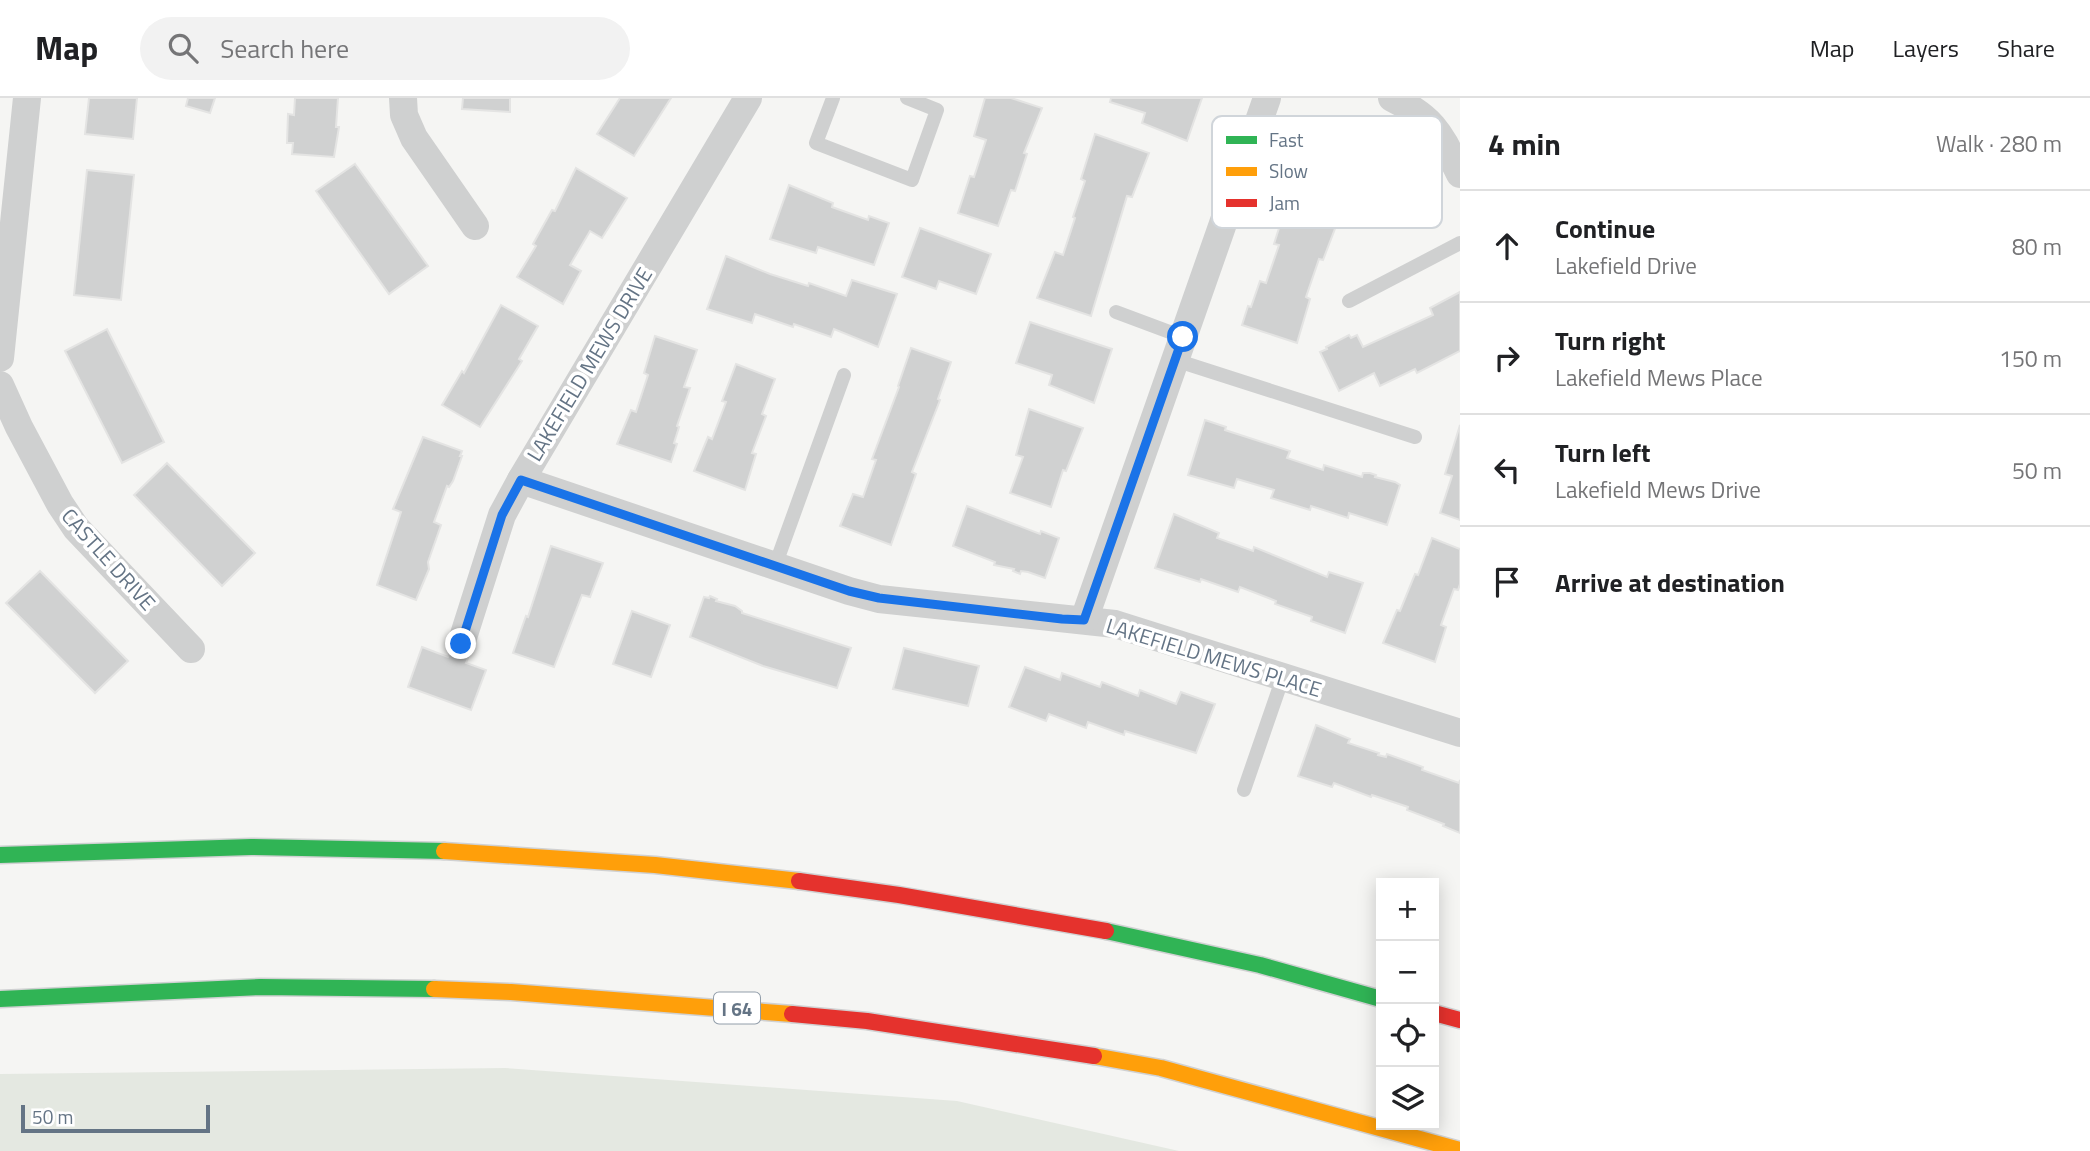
<!DOCTYPE html>
<html lang="en">
<head>
<meta charset="utf-8">
<style>
  body { margin:0; font-family:"Titillium Web",sans-serif; background:#f2f2f2; color:#202124 }
  .controls { position:absolute; right:21px; bottom:21px; display:grid; overflow:hidden; border-radius:0px; box-shadow:0 4px 18px #0003 }
  .controls button { width:63px; height:63px; display:grid; place-items:center; padding:0; border:0; border-bottom:2px solid #e0e0e0; background:#fff; color:#202124; font:35px sans-serif }
  .scale { position:absolute; left:21px; bottom:18px; width:189px; box-sizing:border-box; padding-left:7px; border:4px solid #647485; border-top:0; font-size:19px; line-height:24px; white-space:nowrap; color:#647485; -webkit-text-stroke:5px #fff; paint-order:stroke }
  .stop { position:absolute; width:21px; height:21px; margin:-16px; border:5px solid #1a73e8; border-radius:50%; background:#fff }
  .stop.end { background:#1a73e8; border-color:#fff; box-shadow:0 2px 7px #0008 }
  .list { margin:0; padding:0; list-style:none }
  h2 { display:flex; justify-content:space-between; align-items:center; height:91px; margin:0; padding:0 28px; font-size:30px }
  h2 small { font-size:23px; font-weight:400; color:#757577 }
  .list li { display:grid; grid-template-columns:46px 1fr auto; gap:21px; align-items:center; box-sizing:border-box; height:112px; padding:0 28px; border-top:2px solid #e0e0e0 }
  .list b { display:block; font-size:26px; white-space:nowrap }
  .list p { margin:0; font-size:23px; white-space:nowrap; color:#757577 }
  .list em { font-size:23px; font-style:normal; color:#757577 }
  .icon { flex:none; width:38px; height:38px; fill:none; stroke:currentColor; stroke-width:2; stroke-linecap:round; stroke-linejoin:round }
  .map { position:relative; flex:none; width:1460px; height:1053px; overflow:hidden }
  header { display:flex; align-items:center; gap:42px; box-sizing:border-box; height:98px; padding:0 35px; background:#fff; border-bottom:2px solid #e0e0e0 }
  header strong { font-size:33px }
  nav { display:flex; gap:38px; margin-inline-start:auto; font-size:24px }
  .search { width:490px; height:63px; background:#f2f2f2; display:flex; align-items:center; gap:18px; box-sizing:border-box; padding:0 24px; border-radius:38px; color:#757577; font-size:26px }
  main { display:flex }
  aside { flex:1; background:#fff }
  .map>svg:first-child { display:block }
  .green { fill:#e4e8e1 }
  .building { fill:#d0d1d1; stroke:#e4e4e3; stroke-width:2 }
  .lines { fill:none; stroke-linecap:round; stroke-linejoin:round }
  .fast-casing { stroke:#d0d1d2; stroke-width:19 }
  .slow-casing { stroke:#d0d1d2; stroke-width:19 }
  .jam-casing { stroke:#d0d1d2; stroke-width:19 }
  .lane { stroke:#cfd0d0; stroke-width:14 }
  .street { stroke:#cfd0d0; stroke-width:28 }
  .fast { stroke:#30b455; stroke-width:16 }
  .slow { stroke:#ff9f0a; stroke-width:16 }
  .jam { stroke:#e5322d; stroke-width:16 }
  .route { stroke:#1a73e8; stroke-width:9 }
  .labels { text-anchor:middle; dominant-baseline:central; stroke-width:7; stroke-linejoin:round; paint-order:stroke }
  .shield { fill:#fff; stroke:#929eaa; stroke-width:2 }
  .shield-label { font-size:19px; font-weight:bold; fill:#647485 }
  .street-label { font-size:21px; fill:#647485; stroke:#fff }
  .key { fill:#fff; stroke:#d0d5da; stroke-width:2 }
  .key-label { font-size:19px; fill:#647485 }
</style>
</head>
<body>
<header>
<strong>Map</strong>
<div class="search"><svg class="icon" aria-label="search" viewBox="0 0 24 24"><circle cx="10" cy="10" r="6"/><path d="M15 15l6 6"/></svg>Search here</div>
<nav><a>Map</a><a>Layers</a><a>Share</a></nav>
</header>
<main>
<div class="map">
<svg width="1460" height="1053" viewBox="0 0 1460 1053">
  <rect width="100%" height="100%" fill="#f5f5f3"/>
  <path class="green" d="M505,970L957,1003L1179,1053H0V976Z"/>
  <g class="building">
    <path d="M89,0H137L133,41L85,36Z"/>
    <path d="M188,0H215L210,15L186,8Z"/>
    <path d="M295,0H338L336,29H339L334,59L292,56L293,45H287L288,16L294,17Z"/>
    <path d="M463,0H510V14L462,11Z"/>
    <path d="M620,0H671L634,58L597,36Z"/>
    <path d="M985,0H1011L1042,10L1024,55L1027,56L1015,93L1011,92L998,128L958,115L970,78L974,79L986,42L974,38Z"/>
    <path d="M1111,0H1202L1187,43L1142,25L1145,15L1110,4Z"/>
    <path d="M1095,36L1149,55L1132,99L1127,98L1091,218L1037,200L1055,154L1063,157L1075,120L1073,119L1085,83L1081,81Z"/>
    <path d="M355,66L428,168L389,196L316,93Z"/>
    <path d="M576,70L627,100L602,140L590,133L570,167L581,173L563,206L517,179L536,148L533,146L552,112L555,113Z"/>
    <path d="M87,72L134,77L121,202L74,197Z"/>
    <path d="M789,87L833,105L832,109L868,122L869,118L889,125L874,167L818,149L816,155L770,141Z"/>
    <path d="M1285,111L1336,128L1323,162L1319,161L1306,199L1310,201L1297,245L1242,227L1248,208L1251,209L1260,183L1266,185L1279,147L1274,146Z"/>
    <path d="M920,130L991,156L976,196L939,183L936,191L902,179Z"/>
    <path d="M726,158L770,176L808,188L809,185L846,198L852,182L897,196L878,249L834,231L831,239L794,226L793,229L755,216L752,225L707,211Z"/>
    <path d="M1460,194V253L1417,275L1415,271L1380,288L1374,275L1339,293L1320,254L1327,251L1326,249L1349,237L1351,240L1357,237L1363,249L1433,217L1430,210Z"/>
    <path d="M501,207L538,228L519,261L522,263L480,329L442,307L462,273L464,275Z"/>
    <path d="M1030,224L1112,251L1094,305L1049,287L1052,277L1016,265Z"/>
    <path d="M107,231L164,344L122,365L65,253Z"/>
    <path d="M655,238L697,252L684,289L690,290L677,328L679,329L674,345L677,346L671,364L617,346L631,312L636,314L648,277L644,275Z"/>
    <path d="M911,250L951,264L938,301L940,302L912,374L916,376L891,447L840,428L853,396L863,399L876,362L872,361L899,289L898,288Z"/>
    <path d="M736,266L775,281L762,316L766,318L752,355L756,356L745,392L694,373L708,339L712,341L726,304L722,303Z"/>
    <path d="M1029,311L1083,330L1066,373L1063,372L1051,409L1010,395L1023,359L1016,357Z"/>
    <path d="M1205,322L1226,329L1225,332L1290,353L1287,360L1323,372L1324,367L1362,379L1363,375H1370L1376,377L1375,379L1395,384L1400,387L1387,427L1349,415L1348,420L1311,408L1310,412L1271,400L1274,392L1237,381L1234,390L1188,377Z"/>
    <path d="M1460,327V422L1440,415L1452,378L1445,376Z"/>
    <path d="M423,339L462,353L460,358H462L453,383L449,389L447,388L434,424L441,427L428,464L429,471L416,502L377,487L401,414L393,411Z"/>
    <path d="M167,365L255,455L222,488L134,397Z"/>
    <path d="M967,408L1040,436L1041,433L1059,440L1045,480L1028,474L1021,473L1020,476L1013,473L1014,471L994,467L995,464L953,448Z"/>
    <path d="M1174,416L1219,435L1217,440L1253,453L1254,449L1327,479L1329,474L1363,485L1345,535L1311,523L1312,519L1275,506L1276,503L1240,489L1238,494L1201,481L1200,484L1155,470Z"/>
    <path d="M1432,440L1460,451V486L1458,492L1454,491L1441,527L1446,529L1435,564L1383,545L1397,512L1400,513L1415,476L1418,477Z"/>
    <path d="M551,448L603,465L590,499L582,497L554,569L513,555L526,518L528,519Z"/>
    <path d="M40,473L128,563L95,595L6,505Z"/>
    <path d="M710,498L717,501L716,503L735,508L742,513V515L851,550L837,590L763,568L690,539L704,499L709,500Z"/>
    <path d="M632,513L670,527L651,579L613,566Z"/>
    <path d="M422,549L448,559L450,554L468,560L466,565L486,572L471,612L408,589Z"/>
    <path d="M904,550L979,568L968,608L893,591Z"/>
    <path d="M1025,569L1060,582L1062,575L1100,589L1102,584L1138,598L1140,592L1176,606L1181,594L1215,606L1196,655L1125,633L1124,637L1088,624L1086,630L1049,616L1046,623L1009,609Z"/>
    <path d="M1316,627L1350,641L1348,645L1379,655L1378,657L1386,659L1387,656L1423,669L1422,672L1459,685L1460,682V735L1443,728L1444,726L1407,712L1408,709L1372,697L1371,699L1334,685L1332,689L1298,678Z"/>
  </g>
  <g class="lines">
    <g class="fast-casing">
      <g id="fast">
        <path d="M0,757L251,749L444,753"/>
        <path d="M1106,833L1260,867L1381,901"/>
        <path d="M0,901L260,889L434,891"/>
      </g>
    </g>
    <g class="slow-casing">
      <g id="slow">
        <path d="M444,753L655,767L799,783"/>
        <path d="M434,891L511,894L792,916"/>
        <path d="M1094,958L1161,970L1460,1052"/>
      </g>
    </g>
    <g class="jam-casing">
      <g id="jam">
        <path d="M799,783L899,797L1106,833"/>
        <path d="M1434,915L1460,922"/>
        <path d="M792,916L867,923L1094,958"/>
      </g>
    </g>
    <g class="lane">
      <path d="M833,0L816,45L912,82L937,12L907,0"/>
      <path d="M1349,203L1460,145"/>
      <path d="M1116,214L1183,239"/>
      <path d="M1175,262L1415,339"/>
      <path d="M775,468L844,277"/>
      <path d="M1244,692L1283,579"/>
    </g>
    <g class="street">
      <path d="M403,0L404,17L414,40L475,128"/>
      <path d="M1392,0C1435,21 1440,36 1460,76"/>
      <path d="M0,260L27,0"/>
      <path d="M0,287L19,329L60,406L76,430L191,551"/>
      <path d="M521,382L849,493L879,501L1115,526L1460,635"/>
      <path d="M1084,522L1267,0"/>
      <path d="M461,546L502,417L521,382L748,0"/>
    </g>
    <use href="#fast" class="fast"/>
    <use href="#slow" class="slow"/>
    <use href="#jam" class="jam"/>
  </g>
  <g class="lines">
    <path class="route" d="M461,546L502,417L521,382L849,493L879,500L1062,521L1084,522L1183,239"/>
  </g>
  <g class="labels">
    <rect class="shield" x="714" y="894.5" width="46" height="31" rx="5"/>
    <g class="shield-label">
      <text x="737" y="910">I 64</text>
    </g>
    <g class="street-label">
      <text transform="translate(589 266) rotate(-59)">LAKEFIELD MEWS DRIVE</text>
      <text transform="translate(109 461) rotate(48)">CASTLE DRIVE</text>
      <text transform="translate(1214 559) rotate(17)">LAKEFIELD MEWS PLACE</text>
    </g>
  </g>
  <rect x="1212" y="18" width="230" height="112" rx="10" class="key"/>
  <rect x="1226" y="38" width="31" height="8" fill="#30b455"/>
  <rect x="1226" y="69" width="31" height="9" fill="#ff9f0a"/>
  <rect x="1226" y="101" width="31" height="8" fill="#e5322d"/>
  <g class="key-label">
    <text x="1269" y="49">Fast</text>
    <text x="1269" y="80">Slow</text>
    <text x="1269" y="112">Jam</text>
  </g>
</svg>
<div class="controls">
<button>+</button>
<button>−</button>
<button><svg class="icon" aria-label="locate" viewBox="0 0 24 24"><circle cx="12" cy="12" r="6"/><path d="M12 2v4M12 18v4M2 12h4M18 12h4"/></svg></button>
<button><svg class="icon" aria-label="layers" viewBox="0 0 24 24"><path d="M12 4l9 5-9 5-9-5zM3 14l9 5 9-5"/></svg></button>
</div>
<div class="scale">50 m</div>
<div class="stop" style="left:1183px;top:239px"></div>
<div class="stop end" style="left:461px;top:546px"></div>
</div>
<aside>
<h2>4 min<small>Walk · 280 m</small></h2>
<ul class="list">
<li><svg class="icon" aria-label="ahead" viewBox="0 0 24 24"><path d="M12 20V5M6 11l6-6 6 6"/></svg><div><b>Continue</b><p>Lakefield Drive</p></div><em>80 m</em></li>
<li><svg class="icon" aria-label="right" viewBox="0 0 24 24"><path d="M7 20v-9h11M14 6l5 5-5 5"/></svg><div><b>Turn right</b><p>Lakefield Mews Place</p></div><em>150 m</em></li>
<li><svg class="icon" aria-label="left" viewBox="0 0 24 24"><path d="M17 20v-9H6M10 6l-5 5 5 5"/></svg><div><b>Turn left</b><p>Lakefield Mews Drive</p></div><em>50 m</em></li>
<li><svg class="icon" aria-label="arrive" viewBox="0 0 24 24"><path d="M6 21V4h12l-3 4 3 4H6"/></svg><div><b>Arrive at destination</b></div></li>
</ul>
</aside>
</main>
</body>
</html>
